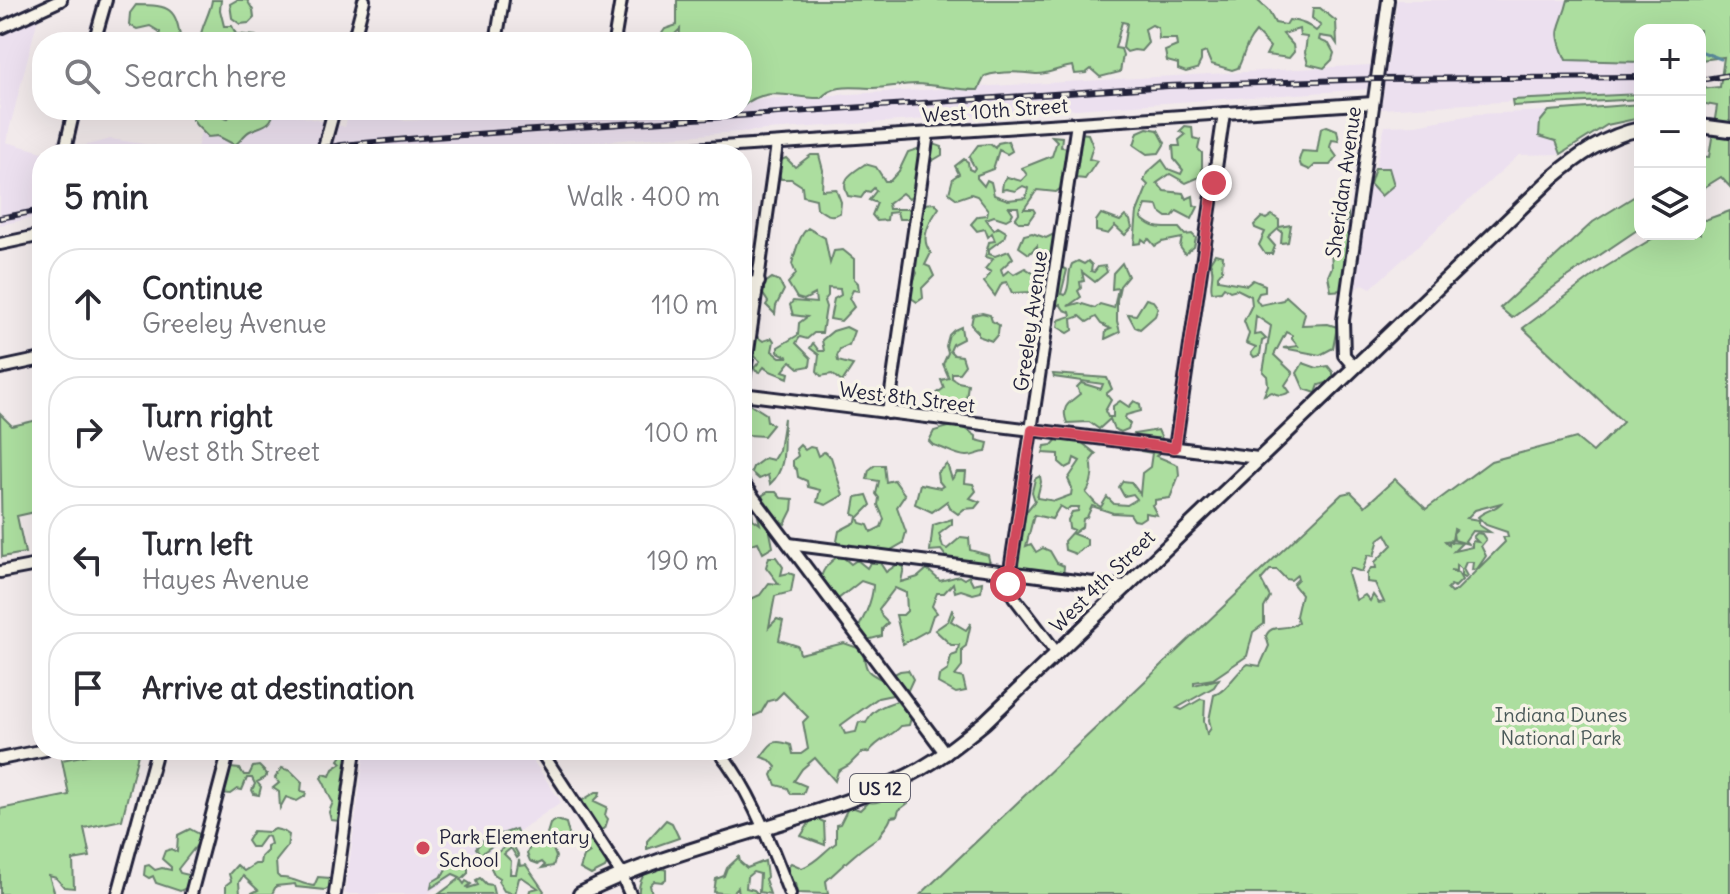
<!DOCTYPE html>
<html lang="en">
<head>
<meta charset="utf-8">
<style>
  body { margin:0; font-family:Delius,sans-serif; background:#f2f2f3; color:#2b2b33 }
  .controls { position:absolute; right:24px; top:24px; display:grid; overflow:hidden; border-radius:16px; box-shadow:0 8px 32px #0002 }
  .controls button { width:72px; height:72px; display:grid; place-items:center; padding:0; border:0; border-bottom:2px solid #e1e1e2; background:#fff; color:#2b2b33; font:40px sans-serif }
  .stop { position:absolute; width:24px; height:24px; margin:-18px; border:6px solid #d1495b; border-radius:50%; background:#fff }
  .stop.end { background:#d1495b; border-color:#fff; box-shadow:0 2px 8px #0008 }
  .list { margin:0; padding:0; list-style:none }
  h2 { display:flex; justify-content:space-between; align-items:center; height:104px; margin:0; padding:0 32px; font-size:34px }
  h2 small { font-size:26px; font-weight:400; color:#7c7c81 }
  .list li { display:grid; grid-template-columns:52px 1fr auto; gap:24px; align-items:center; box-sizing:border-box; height:112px; margin:0 16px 16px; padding:0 16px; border:2px solid #e1e1e2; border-radius:32px }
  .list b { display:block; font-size:30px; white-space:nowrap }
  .list p { margin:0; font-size:26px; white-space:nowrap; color:#7c7c81 }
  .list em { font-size:26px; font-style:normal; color:#7c7c81 }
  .icon { flex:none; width:44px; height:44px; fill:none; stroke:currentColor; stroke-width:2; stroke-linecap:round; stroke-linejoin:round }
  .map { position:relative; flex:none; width:1730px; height:894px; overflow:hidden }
  .search { position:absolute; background:#fff; box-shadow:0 8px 32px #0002; left:32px; top:32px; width:720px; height:88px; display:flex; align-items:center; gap:20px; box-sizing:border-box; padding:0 28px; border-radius:32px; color:#7c7c81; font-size:30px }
  .panel { position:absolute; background:#fff; box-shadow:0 8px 32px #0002; left:32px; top:144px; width:720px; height:616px; border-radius:32px }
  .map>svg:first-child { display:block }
  .built { fill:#ece0ef }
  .green { fill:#acde9f; stroke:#67806d; stroke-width:2; fill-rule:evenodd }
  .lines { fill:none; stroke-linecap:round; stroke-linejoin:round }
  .stream { stroke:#5c8b9d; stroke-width:3 }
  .minor-casing { stroke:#22223b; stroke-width:16 }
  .major-casing { stroke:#22223b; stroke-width:18 }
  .minor { stroke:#f7f3e8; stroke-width:10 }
  .major { stroke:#f7f3e8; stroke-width:12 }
  .rail-casing { stroke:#22223b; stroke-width:6 }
  .rail { stroke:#f7f3e8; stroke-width:3; stroke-dasharray:9; stroke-linecap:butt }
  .route { stroke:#d1495b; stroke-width:10 }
  .poi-dot { fill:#d1495b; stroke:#f7f3e8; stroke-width:3 }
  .labels { text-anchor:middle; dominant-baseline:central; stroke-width:7; stroke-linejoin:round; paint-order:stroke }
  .shield { fill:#f7f3e8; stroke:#62616f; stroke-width:2 }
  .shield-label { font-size:18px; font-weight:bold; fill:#22223b }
  .street-label { font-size:20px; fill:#22223b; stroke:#f7f3e8 }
  .park-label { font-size:20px; fill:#4b5a59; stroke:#f7f3e8 }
  .poi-label { font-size:20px; fill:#22223b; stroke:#f7f3e8; text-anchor:start }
</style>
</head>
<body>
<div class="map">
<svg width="1730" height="894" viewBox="0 0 1730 894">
  <rect width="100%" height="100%" fill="#f2eaeb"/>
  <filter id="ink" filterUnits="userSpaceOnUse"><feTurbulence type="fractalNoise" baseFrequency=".0125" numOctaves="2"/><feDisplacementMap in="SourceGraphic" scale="16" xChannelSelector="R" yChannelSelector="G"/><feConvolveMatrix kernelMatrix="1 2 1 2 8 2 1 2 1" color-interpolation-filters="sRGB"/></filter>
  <g filter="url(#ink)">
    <g class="built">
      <path d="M1397,0H1568L1564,9L1566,60L1640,62V94L1381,109L1384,88L416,154H42V216L0,225V34L39,14L6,142L50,154L111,139L196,152L206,110H275L345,127L349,110H361L406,121L580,110H742V100L1388,64Z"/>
      <path d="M1549,111L1540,122L1556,141L1561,154L1519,155L1371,288L1363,284L1354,290L1370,184L1381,196L1389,168H1375L1385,126L1416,125L1477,114Z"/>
      <path d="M365,750H526L561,802L428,894H345Z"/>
    </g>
    <g class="green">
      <path d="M212,0H221L220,10L224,26H232L236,34L256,36L259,42H196L200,40C201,25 210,15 212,0Z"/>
      <path d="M237,0H247L253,10L254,18L249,23L240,24L232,18L230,4Z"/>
      <path d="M677,0H1257L1268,10L1275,23L1286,25L1289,20C1300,21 1308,24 1316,31L1321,26L1312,18L1313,8H1320L1336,21L1337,44L1333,38L1320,36L1319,40L1329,44L1334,53L1332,60L1324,68L1308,64L1305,53L1307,37L1300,36L1299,29L1283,34L1293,45L1294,52L1289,58L1266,55L1270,47L1256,32C1244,46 1245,54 1238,68L1232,70L1211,64L1206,52L1201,54V61L1197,69L1186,72L1178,69V64L1167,61L1165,51L1177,46L1176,39H1159L1158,28L1152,25L1145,29L1148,43L1141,51L1134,50L1127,52L1123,48L1127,23L1122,22L1115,48L1121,49L1123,55L1120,72L1100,77L1091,69L1086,73L1075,74L1073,66C1061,67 1047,75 1036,74C1020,72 1000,71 985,76L978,90C957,90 937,85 916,84C901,84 887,88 873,88C854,88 835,83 821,98C792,99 767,84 742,107V42H679L680,29L673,36L676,42H656L665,29L677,25Z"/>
      <path d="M1568,0H1730V187L1721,177L1700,190V156L1709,157L1717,106L1700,103V89L1720,87L1724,57L1700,60V30H1640V62L1566,60C1551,26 1561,30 1568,0Z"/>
      <path d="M136,5C171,5 176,8 181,42H158L160,32L150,26L137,29L129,25L130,13Z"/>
      <path d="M1640,94V99L1513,106L1512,100Z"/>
      <path d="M1640,104V118L1607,125L1561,154L1556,141L1539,136L1540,122L1549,111Z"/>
      <path d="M187,110H218L217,114L227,119L236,110H274C272,126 263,125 250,131C244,134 241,141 235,145L218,136L208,137L196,125Z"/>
      <path d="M1185,126L1192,127L1193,138L1200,140L1198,149L1202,153V176L1186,183L1170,174L1157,183L1164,191L1183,193L1186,199L1193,196L1194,205L1198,207L1192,219L1177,211L1172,217H1167L1160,212L1158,206L1146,205L1141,218C1154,230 1161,228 1179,228L1185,235L1192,234L1196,238L1194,247L1185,254L1180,247L1182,238L1162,242L1155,246L1149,239L1146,242L1142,239L1141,243L1134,244L1137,212L1148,185L1144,181L1147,173L1162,160L1168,169L1181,174L1183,170L1174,159L1173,146H1180L1179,140L1185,135L1180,131Z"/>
      <path d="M1327,126L1337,130L1339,141L1332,140L1330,147L1337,157L1330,165H1315L1310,170L1301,166L1299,160L1302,151L1317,152L1321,128Z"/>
      <path d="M1147,128L1158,130L1165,143L1159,153L1147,154L1134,145L1138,132Z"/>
      <path d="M1080,133L1088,134L1093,146L1089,159L1097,161L1085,179C1065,176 1070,182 1056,192L1037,190L1024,209H1033L1035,212L1028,222H1019L1015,219L1019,213L1018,207H1009L1013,213L1011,217L1006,220L994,216L986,219L994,230L998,227L1006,232L1004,238L989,249V254L995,256L1009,251L1013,258L1001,269L1003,275L1009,270L1014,274L1025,268L1036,275L1034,292L1012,293L1007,282L1002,283L995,296L984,282L991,272L985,269L993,259L985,257L989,242L995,241L992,233L988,237L985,229L977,231L971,224L978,216L987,215L988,210L977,196L971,194L957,199L949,193L953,178L959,174L955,166L964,159L968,162L969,169L973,171L975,168L969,157L978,145L990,144L995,148L998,143L1008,141L1012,151L1007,154L999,150L993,169L977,175V178L984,186L987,180L991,182L994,195L1008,200L1026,198L1028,188L1023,186L1015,191L1006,189L1002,190L1003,182L1007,177L1021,181L1027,175L1022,168L1052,156L1057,141L1052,136L1062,137L1061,147L1068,148L1069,155L1076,161L1079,147L1077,142Z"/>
      <path d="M933,144L942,147V155L920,168L914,195L909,199L902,193L888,204L889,209H920L924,204L935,203L939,208C929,222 919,239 931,253L925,265L930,267L934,276L922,288L923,298L917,302L907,295L917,273C909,260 914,251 919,239C921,233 919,224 921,217L911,214L909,219H899L897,212L888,213L887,220L877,221L872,215L877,203L869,200L876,191L874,188L870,192L866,191L861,198L848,196C839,179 852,173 865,164L876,167L885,181H890L899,171L908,152Z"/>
      <path d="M811,155H819L823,170L822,190L836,189L841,202L840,213C831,218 825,214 817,208L816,199L803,196L802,186L791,179H781L777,170L779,161L786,158L795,167Z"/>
      <path d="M1375,168H1389L1394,185L1381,196L1370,184Z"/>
      <path d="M1640,193V228L1566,278L1512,318L1500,308L1593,222Z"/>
      <path d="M1343,202L1345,205L1342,208L1348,212V219L1340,228L1342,234L1352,233L1344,290L1331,291L1328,276L1332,267L1331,249L1337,244L1339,234L1335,226L1338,219L1337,209Z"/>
      <path d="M1730,211V894H921L1342,494L1351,492L1365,506L1395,479L1426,509L1491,461L1576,438L1593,452L1623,422L1523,328L1604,268L1660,234H1700V219L1705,220ZM1501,503C1495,510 1485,510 1478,517L1486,525L1507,532L1508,537H1503L1505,542L1456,591L1451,593L1447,589L1451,585L1455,587L1462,580L1458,573L1450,570L1456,571V565L1461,569V576L1465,578L1467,576L1463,569L1466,562H1473L1472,570L1477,569L1486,556L1481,546L1486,540L1482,534L1477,533L1473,537L1478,542L1472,541V547L1454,551L1462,543L1449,542V545L1445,541L1452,540L1454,529L1456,530L1453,533L1454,540L1468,544L1465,541L1472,531L1490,532L1479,525V520L1467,518L1475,510ZM1386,534L1392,545L1375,562L1376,568H1371L1367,574V582L1375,583L1384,602L1379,603L1373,595L1370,601L1365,595L1356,600L1348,574L1350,568L1362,572L1368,555L1374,556L1379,539ZM1270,570H1277L1286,579L1291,580L1297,575L1298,579L1293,584L1301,594L1296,616L1298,622C1284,633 1272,622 1266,636L1269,646L1260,666L1248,664C1236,672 1227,691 1214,695L1209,720L1211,728L1207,734L1204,721L1205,700L1201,699L1182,710L1177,708L1214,687L1219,679L1194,685V682L1213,679L1247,656L1253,632L1264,624V608L1270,597L1261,580Z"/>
      <path d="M1101,214L1120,221L1125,216L1130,220L1132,228L1125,235L1115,226L1108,234L1096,231V221Z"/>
      <path d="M1272,215L1279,220V227L1291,225L1288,242L1281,243L1282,232L1278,229L1268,238L1275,246L1272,254H1265L1259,245L1265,232L1255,228L1254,225L1262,217L1266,219Z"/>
      <path d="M808,228L825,238L830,263L834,251L843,250L854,259V279L858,283L859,291L853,290L849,298L854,307L841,321L830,319L834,299L841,295L840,289L828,288V296L824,301L826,307L822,333H814L807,339L800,337L796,343L811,358L810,366L799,368L791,361L783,371L789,373L788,378C781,374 770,373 764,367L760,372L756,371L754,368L760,361L747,349L756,336L763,341L772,338L774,341L772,351L780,357H788L778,352V347L798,335L799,323L807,317L793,315L790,305L793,301L816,303L815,294L804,300L797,298L788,283L796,274L792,264C795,253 799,235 808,228Z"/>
      <path d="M1032,233L1046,238L1054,234L1057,239L1051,267L1039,262L1037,246L1029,254L1019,247L1024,235Z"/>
      <path d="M1215,254L1223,256L1222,271L1218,276V280L1247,285L1253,280L1265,285V292L1259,293L1256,299L1260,305L1283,300L1286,296L1305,313L1302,325L1328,324L1337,327L1333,348L1320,355L1283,348L1298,346L1292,339V335L1286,332L1274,355L1293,373L1285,385L1290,392C1283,395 1279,397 1272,392L1264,395L1268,385L1267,376L1263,372L1271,326L1256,316L1254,335L1261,334L1266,339L1262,341L1260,355L1254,357L1251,353L1256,347L1246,343L1249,334L1244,321L1252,305L1251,296L1237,289L1230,291L1224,287L1221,291L1212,292C1209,281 1216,273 1210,262Z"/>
      <path d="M1078,261L1084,264L1088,261L1092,265L1091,271L1094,272L1098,267L1105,266L1107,272L1095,282L1082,272L1084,281L1080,282L1081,288L1078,291L1081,297L1068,306L1079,303L1095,308L1100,304L1114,308L1118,288L1112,289L1113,273L1122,263L1128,276L1120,286L1117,300V321L1120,332L1105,339L1106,331L1111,329L1101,324L1096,317L1087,322L1080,316L1072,319L1073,330L1068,333L1058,327L1059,320L1071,316L1070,312L1064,310L1060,304L1054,308L1045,298L1048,287L1063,268L1067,270L1061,294L1065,295C1071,285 1067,274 1072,264Z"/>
      <path d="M772,278L779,281L784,290L776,306L775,314L766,305L768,302L763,294L765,283Z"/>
      <path d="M1146,299L1153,301L1158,308L1155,316L1140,329L1135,327L1128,314L1136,315Z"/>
      <path d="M982,313L990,315L992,321L999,325L998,334L992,341L978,336V332L971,325L973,315Z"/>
      <path d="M846,327L854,331L849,345L840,349L837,356L838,361L853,365L842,382L832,374L821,376L817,371L819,355L810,348L813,343L819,351H824L822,340L833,331Z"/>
      <path d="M961,327L963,339L953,344L950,351L954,355L962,356L965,365L959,373H952V378L958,382L968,384L965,407L938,409L935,395L944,388L941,380L949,378L943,364L948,353L946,346L949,335L954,330Z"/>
      <path d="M1303,363L1317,368L1328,366L1333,372V381L1319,385L1316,393L1304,389L1297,373Z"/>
      <path d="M1053,374L1107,378L1112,389L1106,394L1111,400L1105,411L1108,417H1113V406L1120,401L1129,407L1134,401L1140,404L1141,411L1126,415L1125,418L1130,424L1128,429L1121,432L1114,429L1110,419L1099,429L1089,422L1067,423C1061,407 1067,404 1080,394L1077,387L1081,383L1101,389L1103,384L1054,377Z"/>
      <path d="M744,400L766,414L767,421L773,425L764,436L748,435L742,441Z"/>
      <path d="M0,414L12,426L42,419V523L39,522L35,512L17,516L25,553L2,557Z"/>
      <path d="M784,418C782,442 789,467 770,484L768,475L759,479L751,472L753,467L765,458L773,460L779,450Z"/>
      <path d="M959,424L976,436V440L988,443L986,452C979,452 973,457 966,456C956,456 945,448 933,445L929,441L934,431Z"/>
      <path d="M1158,430L1163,441L1162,451L1156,456L1178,465L1179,475L1170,498L1155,500V504L1152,505L1157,515L1145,513V517L1139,521L1134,520L1130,514L1113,513L1092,506L1087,517L1083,519L1082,527L1073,534L1087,539V545L1076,554L1065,550L1064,541L1074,530L1069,528L1068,520L1072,512L1078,511L1079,507H1070L1067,510L1060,506L1052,519L1034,515L1026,546L1031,544L1036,552L1043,548L1050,551L1057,563L1064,566L1063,578L1013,567C1014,555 1018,552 1020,542C1025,519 1017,521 1035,501L1032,492L1035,479L1040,476L1041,482L1037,498L1055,501L1071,495L1072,488L1068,479L1080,461L1074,458L1072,465L1066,468L1059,462V454L1043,453L1045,446L1052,445L1059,437L1076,438L1096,454L1091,460C1094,471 1092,485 1086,493L1096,504L1101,507L1107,497L1114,504L1127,505L1137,499L1133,494L1124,496L1119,487L1123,481L1131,482L1140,494L1142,473L1150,467L1152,453L1141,451L1134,434Z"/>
      <path d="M800,445L805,450L810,447L815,448L818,456L824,452L831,457L843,495L826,505L817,502L820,490L808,487L807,481L798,477L797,470L793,466V460L798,456L796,449Z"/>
      <path d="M947,464L952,479L957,472H966L965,483L973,484L976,491L970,498L980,502L975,508L964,509L958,514L951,509L947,501L932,512L915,504L920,484L940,488L943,486L938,480L937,473Z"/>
      <path d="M875,465H884L886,482L894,480L905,495L897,507L906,532L903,543L889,551L867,547L843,548L837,541L839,531L856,522L857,516L853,514L856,497L867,495L871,505L858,518L860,523L868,525L871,532L881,527L884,519L878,505L879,498L876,494L879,481L867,479L869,470Z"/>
      <path d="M768,492H776L781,498L793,499L792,510L785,524L775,517L770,532L773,547L763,553L758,542L742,547V504L745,509L752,510L753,519L760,524L757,512L763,495Z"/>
      <path d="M952,519V524L939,534L943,547L947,549L961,537L969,538L970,550L988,555L990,564L978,575L968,564L951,563L941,550L930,551L933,525Z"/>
      <path d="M769,557H776L783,567L781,575L789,573L794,575L791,592L775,596L769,627L777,619L783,621L779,640L798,646L800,654L844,643L861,649C869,668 860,669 883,680L900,671L908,670L913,679L907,692L878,698L841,725L845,734L856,732L859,722L866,723C871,710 884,705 897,701L911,718L909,725L901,726C893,736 878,739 869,752L861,753L849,765L838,771L835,781L815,758L802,769L794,781L806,786L803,794H791L788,788L776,785L772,775L776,767L770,760L761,757C772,743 772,738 791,745L793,754H801L808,749L803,722L808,717L783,692L776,699L768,701L761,713L754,716L742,712L745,690L742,687V603L760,595L769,583L779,584L766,567Z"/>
      <path d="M837,557L844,558L851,564L857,560L867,568L870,563H880L886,572L898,564L904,567L901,582L918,577L927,569L940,581L959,576L964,579L969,576L973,584L982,582L981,592L973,594L961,590L955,592L953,583L944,593H937L932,606L937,613L933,615L928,630L903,644L896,615H903L907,611L906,593L895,588L879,609L882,617L888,623L882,629V636L867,640L853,636C862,623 873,601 873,585L861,581L838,599L819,590C820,574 824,566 837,557Z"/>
      <path d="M952,610L954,615L951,621L966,630L971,623L966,646L962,649V667L955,676L963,678L966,691L956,693L938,683L939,676L948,670L951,656L957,654L959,645H951L935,630L948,621Z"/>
      <path d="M111,750H139L122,820L84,828L90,857L73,860L74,888L64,887L56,878L49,876L55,894H0V809L69,795L62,760Z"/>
      <path d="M345,751L350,755L348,759L350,801L342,807L343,815L340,821L331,820L329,812L333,802C327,794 327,786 321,778L324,774L330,776L333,769L342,763L339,760Z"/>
      <path d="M259,766L267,774L265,778L257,782L261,787L259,795L254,794L252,790L255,784L252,778H247L242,790L237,789L230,794L222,793L224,776L230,768L240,769L244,775H249L253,767Z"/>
      <path d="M282,768L291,771L302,782L301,791L306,792L305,796L297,801L286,797L280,808L279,792L273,788L279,783L275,778Z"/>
      <path d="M596,792H600L599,796L594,801L607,807L605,815L608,819L605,828L597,832L594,842L608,862L605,868L591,875L580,869L584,857L590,853L583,847L592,838L581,805L583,800Z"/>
      <path d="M897,794L907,796L908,803L899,810L897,816L891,817C889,826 882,829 879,837C859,849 842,866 826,881L828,894L797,893L795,883L787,878L788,866L791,863L802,868C818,862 824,851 836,843V825L840,824L849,806L860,810L868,802C877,804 882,799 892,800Z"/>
      <path d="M813,817L824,822L825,845L801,836Z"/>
      <path d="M557,820L566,823L570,838L565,845L553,849L556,857L553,866L542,868L545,865L542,862L538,864L530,861L527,854L533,839L540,840L546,837L550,824Z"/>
      <path d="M666,820L672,823L679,838L647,849V841Z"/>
      <path d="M190,829L199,834L200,841L178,869L180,873L189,875L191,886L180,891L156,883L153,876L149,878L144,875L145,866L149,865L155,870L162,868L171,870V867L162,859L165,851L171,849L177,852L178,835Z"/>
      <path d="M275,829L283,831L289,835L287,847L276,861L277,875L280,878C294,877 301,885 314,886L318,877L330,878V887L325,890L296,887L295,884L276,886L272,894H250L258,890L243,876L239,882L240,894H226V885L231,881L229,874L237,865L244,871L255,864H260L261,857L267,851V846L271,844L269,837L265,836L257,847H251L247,841L253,831L269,832Z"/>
      <path d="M516,829L519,837L506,836L468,863V873L461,880L464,884L466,881L471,884L467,887L468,888L478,885L476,880L480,878L486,884L492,885L494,894H439L458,880L460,877L453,874L431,888L432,882L442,876L452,858L476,856L479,852L476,848L485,838L490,840L498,833L502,834Z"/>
      <path d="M508,845L514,847L519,856L517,858L511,848L504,854L511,861L510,874H516L519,860L520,866L526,865L544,891L542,894H529L530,890L538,888L522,877L519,878L515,894L504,891L498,881L500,878L494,874L491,868L493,863L489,858Z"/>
      <path d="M739,857L740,862L747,868L765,861L767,877L765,879L770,894L759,892L760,874L753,872L747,877L746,888L754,890L758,894H739L738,887L731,894L714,892L716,879L724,876L727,868Z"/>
      <path d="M656,866L666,870V879L662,882L654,881L650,885L652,894H639C638,882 644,870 656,866Z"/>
    </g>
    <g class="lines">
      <g class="stream">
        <path d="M1644,29L1647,30"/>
        <path d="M1700,51L1721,59"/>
      </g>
      <g class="minor-casing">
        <g id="minor">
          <path d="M0,28L61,0"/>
          <path d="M94,42L106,0"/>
          <path d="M353,42L364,0"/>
          <path d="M496,42L503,0"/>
          <path d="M614,42L621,0"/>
          <path d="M777,144L742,394L1258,458"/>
          <path d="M64,154L74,110"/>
          <path d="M322,154L334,110"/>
          <path d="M619,154L1373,103"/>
          <path d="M0,244L42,235"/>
          <path d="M742,283L759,282"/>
          <path d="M1354,367L1344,355L1343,320L1388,0"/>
          <path d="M0,368L42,359"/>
          <path d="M888,413L928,133"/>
          <path d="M1175,448L1224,113"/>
          <path d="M742,482L946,754"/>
          <path d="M789,544L1124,587"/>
          <path d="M0,572L42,564"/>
          <path d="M1056,652L1014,597L1008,584L1077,123"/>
          <path d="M540,750L621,873L630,894"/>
          <path d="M718,750C752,791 770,844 790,894"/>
          <path d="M0,759L45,750"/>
          <path d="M118,894L157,750"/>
          <path d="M191,894L229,750"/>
          <path d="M335,894L355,750"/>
        </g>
      </g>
      <g class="major-casing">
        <g id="major">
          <path d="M1700,126L1730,130"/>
          <path d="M580,894C681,843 796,827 899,780C931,766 958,744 985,722L1552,178C1578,156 1605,136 1640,129"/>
        </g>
      </g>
      <use href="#minor" class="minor"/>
      <use href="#major" class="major"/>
      <g class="rail-casing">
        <g id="rail">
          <path d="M1700,80L1730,75"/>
          <path d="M1637,91H1640"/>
          <path d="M288,154L342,145L420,138L1168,86L1376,79L1640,77"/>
          <path d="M0,218L42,210"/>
        </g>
      </g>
      <use href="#rail" class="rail"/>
    </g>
  </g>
  <g class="lines" filter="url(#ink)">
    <path class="route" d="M1008,584L1032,430L1175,448L1214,183"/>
  </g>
  <circle class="poi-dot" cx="423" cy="848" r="8"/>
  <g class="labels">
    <rect class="shield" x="850" y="774" width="60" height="28" rx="6"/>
    <g class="shield-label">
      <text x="880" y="788">US 12</text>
    </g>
    <g class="street-label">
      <text transform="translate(995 110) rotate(-4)">West 10th Street</text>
      <text transform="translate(1343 182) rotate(-82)">Sheridan Avenue</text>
      <text transform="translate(1030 321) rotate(-82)">Greeley Avenue</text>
      <text transform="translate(907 397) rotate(7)">West 8th Street</text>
      <text transform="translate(1102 581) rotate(-44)">West 4th Street</text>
    </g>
    <g class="park-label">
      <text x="1561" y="714">Indiana Dunes<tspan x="1561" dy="23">National Park</tspan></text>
    </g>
    <g class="poi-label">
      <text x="439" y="836">Park Elementary<tspan x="439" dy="23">School</tspan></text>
    </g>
  </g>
</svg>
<div class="controls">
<button>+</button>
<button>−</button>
<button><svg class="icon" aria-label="layers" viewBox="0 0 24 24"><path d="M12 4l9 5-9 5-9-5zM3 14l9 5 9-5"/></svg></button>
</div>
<div class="stop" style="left:1008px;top:584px"></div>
<div class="stop end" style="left:1214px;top:183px"></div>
<div class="search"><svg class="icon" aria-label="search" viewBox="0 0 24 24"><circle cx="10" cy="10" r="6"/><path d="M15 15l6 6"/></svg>Search here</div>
<section class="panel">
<h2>5 min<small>Walk · 400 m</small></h2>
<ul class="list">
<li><svg class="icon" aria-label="ahead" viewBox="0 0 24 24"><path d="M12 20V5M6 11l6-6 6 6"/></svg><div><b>Continue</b><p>Greeley Avenue</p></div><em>110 m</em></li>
<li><svg class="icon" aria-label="right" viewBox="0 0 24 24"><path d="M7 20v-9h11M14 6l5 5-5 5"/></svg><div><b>Turn right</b><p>West 8th Street</p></div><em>100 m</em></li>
<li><svg class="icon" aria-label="left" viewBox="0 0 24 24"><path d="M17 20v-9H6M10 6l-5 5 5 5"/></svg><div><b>Turn left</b><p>Hayes Avenue</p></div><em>190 m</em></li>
<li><svg class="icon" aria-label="arrive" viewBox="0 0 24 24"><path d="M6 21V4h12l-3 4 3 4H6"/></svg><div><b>Arrive at destination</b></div></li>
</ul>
</section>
</div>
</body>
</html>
